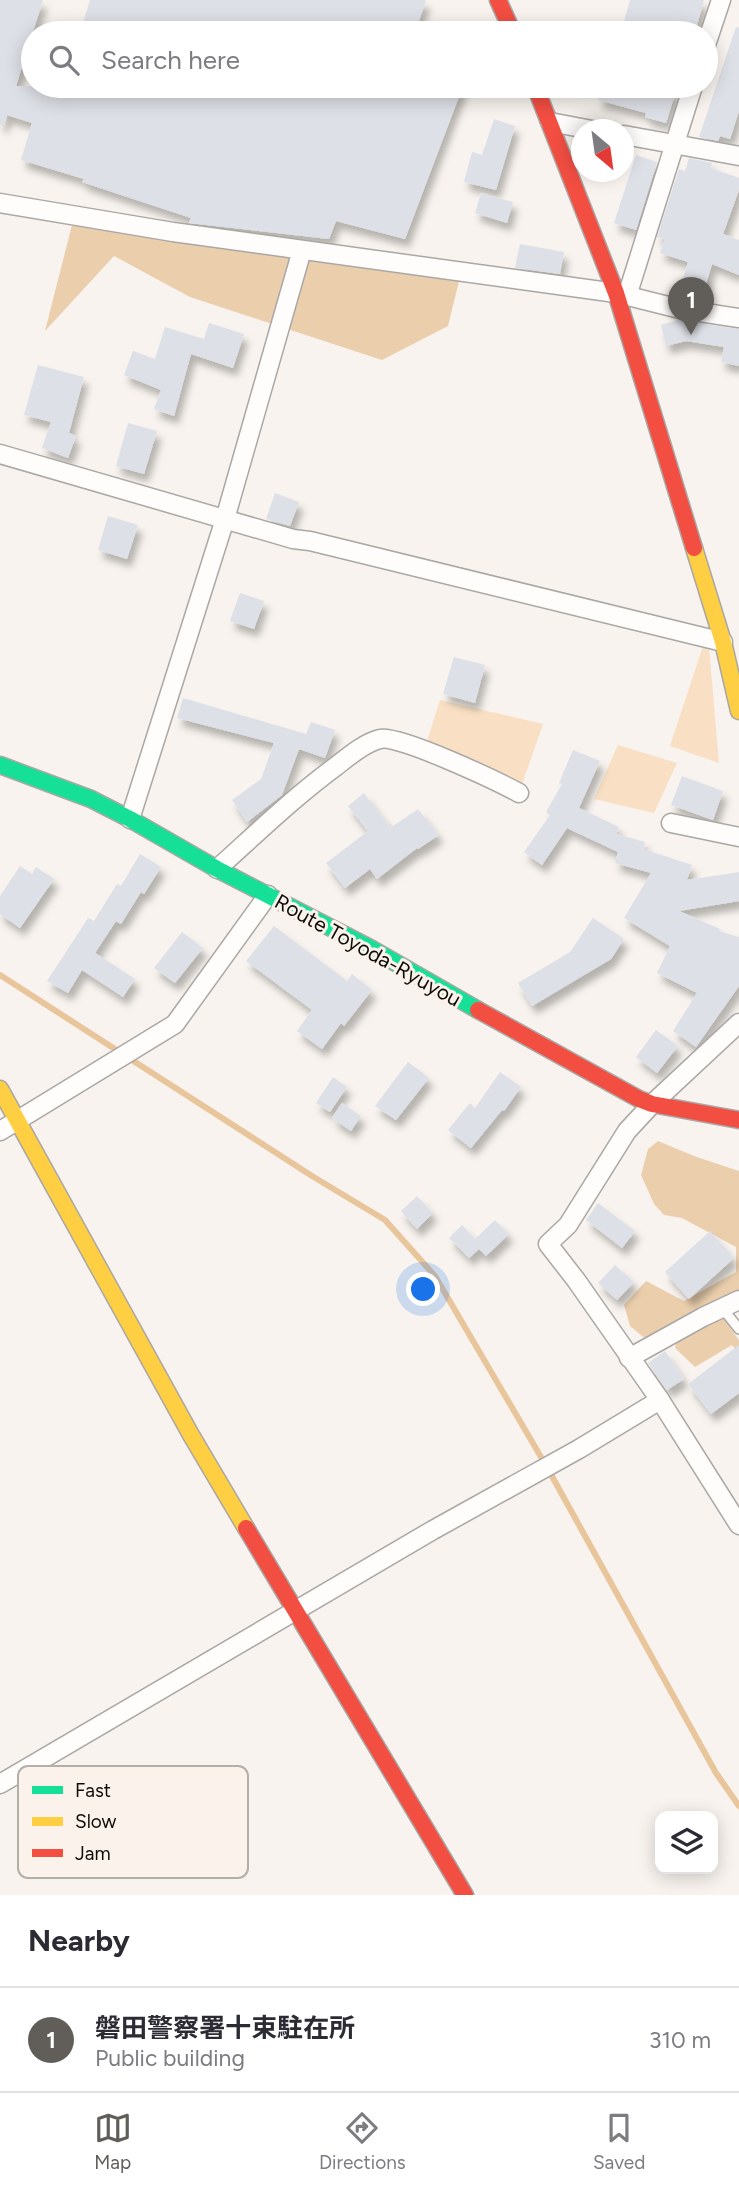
<!DOCTYPE html>
<html lang="en">
<head>
<meta charset="utf-8">
<style>
  body { margin:0; font-family:Figtree,"Noto Sans JP",sans-serif; background:#f7f7f7; color:#2b2b33 }
  .controls { position:absolute; right:21px; bottom:21px; display:grid; overflow:hidden; border-radius:14px; box-shadow:0 4px 18px #0003 }
  .controls button { width:63px; height:63px; display:grid; place-items:center; padding:0; border:0; border-bottom:2px solid #e1e1e2; background:#fff; color:#2b2b33; font:35px sans-serif }
  .compass { position:absolute; left:571px; top:119px; width:63px; height:63px; border-radius:50%; background:#fff; box-shadow:0 4px 18px #0003; rotate:151deg }
  .you { position:absolute; left:424px; top:1290px; width:24px; height:24px; margin:-18px; border:5px solid #fff; border-radius:50%; background:#1a73e8; box-shadow:0 0 0 10px #1a73e833 }
  .badge { display:grid; place-items:center; width:46px; height:46px; border-radius:50%; background:#615e5a; color:#fff; font-size:23px; font-weight:700 }
  .pin { position:absolute; translate:-50% -58px; filter:drop-shadow(0 2px 4px #0008) }
  .pin::after { content:''; position:absolute; top:37px; width:24px; height:21px; background:inherit; clip-path:polygon(0 0,100% 0,50% 100%) }
  .list { margin:0; padding:0; list-style:none }
  h2 { display:flex; justify-content:space-between; align-items:center; height:91px; margin:0; padding:0 28px; font-size:30px }
  h2 small { font-size:23px; font-weight:400; color:#7c7c81 }
  .list li { display:grid; grid-template-columns:46px 1fr auto; gap:21px; align-items:center; box-sizing:border-box; height:105px; padding:0 28px; border-top:2px solid #e1e1e2 }
  .list b { display:block; font-size:26px; white-space:nowrap }
  .list p { margin:0; font-size:23px; white-space:nowrap; color:#7c7c81 }
  .list em { font-size:23px; font-style:normal; color:#7c7c81 }
  .icon { flex:none; width:38px; height:38px; fill:none; stroke:currentColor; stroke-width:2; stroke-linecap:round; stroke-linejoin:round }
  .map { position:relative; flex:none; width:739px; height:1895px; overflow:hidden }
  .search { position:absolute; background:#fff; box-shadow:0 4px 18px #0003; left:21px; right:21px; top:21px; height:77px; display:flex; align-items:center; gap:18px; box-sizing:border-box; padding:0 24px; border-radius:38px; color:#7c7c81; font-size:26px }
  .sheet { height:196px; background:#fff }
  nav { display:flex; justify-content:space-around; align-items:center; box-sizing:border-box; height:98px; border-top:2px solid #e1e1e2; background:#fff; font-size:19px; color:#7c7c81 }
  nav a { display:grid; justify-items:center; gap:4px }
  nav .on { color:#615e5a }
  .map>svg:first-child { display:block }
  .green { fill:#f9e0c4 }
  .forest { fill:#ebcfad }
  .lines { fill:none; stroke-linecap:round; stroke-linejoin:round }
  .stream { stroke:#e8c59b; stroke-width:6 }
  .building { fill:#dee0e7; filter:url(#shadow) }
  .lane-casing { stroke:#aaa7a4; stroke-width:12 }
  .street-casing { stroke:#aaa7a4; stroke-width:21 }
  .fast-casing { stroke:#aaa7a4; stroke-width:19 }
  .slow-casing { stroke:#aaa7a4; stroke-width:19 }
  .jam-casing { stroke:#aaa7a4; stroke-width:19 }
  .lane { stroke:#fefdfc; stroke-width:9 }
  .street { stroke:#fefdfc; stroke-width:18 }
  .fast { stroke:#16e098; stroke-width:16 }
  .slow { stroke:#ffcf43; stroke-width:16 }
  .jam { stroke:#f24e42; stroke-width:16 }
  .labels { text-anchor:middle; dominant-baseline:central; stroke-width:6; stroke-linejoin:round; paint-order:stroke }
  .street-label { font-size:21px; fill:#0f0d0a; stroke:#fbf3eb }
  .key { fill:#fbf3eb; stroke:#b4aea8; stroke-width:2 }
  .key-label { font-size:19px; fill:#0f0d0a }
</style>
</head>
<body>
<div class="map">
<svg width="739" height="1895" viewBox="0 0 739 1895">
  <defs>
    <filter id="shadow"><feDropShadow dx="4.5" dy="8" stdDeviation="3.5" flood-color="#0004"/></filter>
  </defs>
  <rect width="100%" height="100%" fill="#f8f3ee"/>
  <g class="green">
    <path d="M704,643L709,648L719,763L670,746Z"/>
    <path d="M440,700L543,724L519,793L424,751Z"/>
    <path d="M618,745L677,763L654,813L594,799Z"/>
  </g>
  <g class="forest">
    <path d="M73,221L461,273L448,326L382,360L190,297L114,256L45,331Z"/>
    <path d="M658,1141L694,1156L739,1171V1297L647,1340L630,1326L624,1305L646,1281L684,1301L736,1272V1247L682,1218L664,1215L654,1204L641,1175L648,1149Z"/>
    <path d="M721,1315L739,1340V1354L732,1345L695,1367L675,1348L677,1339Z"/>
  </g>
  <g class="lines">
    <path class="stream" d="M0,975L312,1176L385,1220L435,1276L548,1469L716,1773L739,1806"/>
  </g>
  <g class="building">
    <path d="M0,0H43L16,86H463L405,239L336,221L329,239L189,223L191,218L82,182L84,179L21,160L32,123L7,115L4,125H0Z"/>
    <path d="M90,0H426L415,33H80Z"/>
    <path d="M630,0H704L695,33H621Z"/>
    <path d="M736,27L739,28V111L730,139L720,136L718,141L699,137Z"/>
    <path d="M602,86H659L676,91L666,123L645,117L646,113L598,100Z"/>
    <path d="M494,119L515,126L496,190L464,182L472,152L482,155Z"/>
    <path d="M636,155L657,162L636,230L614,223Z"/>
    <path d="M689,158L712,163L711,168L739,178V190L723,234L739,240V275L712,264L706,284L683,278L688,262L660,253L665,239L657,237L679,169L685,171Z"/>
    <path d="M481,193L513,202L507,223L475,213Z"/>
    <path d="M520,244L564,252L560,274L515,268Z"/>
    <path d="M678,320L739,329V366L721,362L724,347L686,341L666,346L661,325Z"/>
    <path d="M209,323L244,334L233,368L191,354L174,416L154,409L161,390L124,375L133,351L155,359L165,327L204,339Z"/>
    <path d="M38,365L84,377L69,433L76,436L68,458L42,448L51,422L24,415Z"/>
    <path d="M128,423L157,431L144,474L116,466Z"/>
    <path d="M275,493L299,502L290,526L266,519Z"/>
    <path d="M108,516L138,525L127,559L98,550Z"/>
    <path d="M240,593L264,601L254,629L230,621Z"/>
    <path d="M454,657L485,665L475,703L443,694Z"/>
    <path d="M183,698L306,734L311,722L335,730L325,758L299,749L282,795L247,822L232,800L261,779L274,743L177,718Z"/>
    <path d="M573,750L600,761L579,808L619,827L616,834L645,842L643,849L692,865L687,880L739,872V901L679,911L720,929L719,931L739,937V986L696,1047L673,1031L697,993L657,973L670,946L624,918L651,873L615,863L618,852L567,828L542,865L524,852L550,815L546,812L562,784L559,783Z"/>
    <path d="M682,776L723,791L713,820L671,805Z"/>
    <path d="M364,793L388,825L390,823L393,826L418,809L439,835L418,849L417,848L377,879L370,869L345,888L326,863L368,831L348,806Z"/>
    <path d="M140,854L161,867L144,894L141,892L121,924L116,921L95,953L135,979L123,997L82,970L68,993L47,981L88,918L94,921L117,884L121,886Z"/>
    <path d="M20,866L32,874L36,867L54,879L20,928L0,914V896Z"/>
    <path d="M593,918L624,939L611,959L532,1006L518,983L570,952Z"/>
    <path d="M274,926L347,981L352,974L372,990L344,1026L341,1023L322,1049L297,1031L312,1010L246,961Z"/>
    <path d="M182,932L203,948L175,983L154,968Z"/>
    <path d="M656,1030L678,1046L657,1073L636,1057Z"/>
    <path d="M408,1062L429,1078L396,1120L375,1106Z"/>
    <path d="M500,1072L521,1087L504,1111L502,1110L471,1148L448,1130L470,1103L475,1108Z"/>
    <path d="M333,1077L347,1087L330,1112L316,1103Z"/>
    <path d="M342,1103L361,1116L351,1131L332,1118Z"/>
    <path d="M417,1196L433,1213L417,1229L401,1211Z"/>
    <path d="M598,1203L635,1231L622,1248L586,1220Z"/>
    <path d="M495,1220L509,1234L486,1256L479,1249L469,1258L449,1238L462,1225L475,1239Z"/>
    <path d="M710,1231L734,1258L689,1299L665,1272Z"/>
    <path d="M615,1265L634,1282L617,1300L598,1283Z"/>
    <path d="M739,1345V1393L711,1414L688,1384Z"/>
    <path d="M665,1351L684,1379L667,1390L648,1363Z"/>
  </g>
  <g class="lines">
    <g class="lane-casing">
      <path id="lane" d="M723,1309L739,1329"/>
    </g>
    <g class="street-casing">
      <g id="street">
        <path d="M706,45L721,0"/>
        <path d="M550,122L592,130"/>
        <path d="M624,135L739,156"/>
        <path d="M0,203L173,232L616,293L680,309L739,318"/>
        <path d="M627,296L693,86"/>
        <path d="M0,454L293,539L310,541L723,642"/>
        <path d="M130,819L225,519L302,250"/>
        <path d="M671,823L739,837"/>
        <path d="M217,869C256,834 293,798 335,767C348,757 364,743 380,739C398,734 499,782 519,793"/>
        <path d="M739,1023L652,1104L627,1131L568,1225L548,1244L576,1280L660,1400L739,1525"/>
        <path d="M0,1131L175,1024L268,895"/>
        <path d="M629,1358L703,1317L739,1300"/>
        <path d="M0,1784L433,1530L579,1449L660,1400"/>
      </g>
    </g>
    <g class="fast-casing">
      <path id="fast" d="M0,765L91,799L130,819L217,869L370,948L478,1010"/>
    </g>
    <g class="slow-casing">
      <g id="slow">
        <path d="M694,548L723,642L739,711"/>
        <path d="M0,1089L191,1435L246,1528"/>
      </g>
    </g>
    <g class="jam-casing">
      <g id="jam">
        <path d="M498,0L513,33"/>
        <path d="M535,86L616,293L694,548"/>
        <path d="M478,1010L639,1099L652,1104L739,1120"/>
        <path d="M246,1528L465,1895"/>
      </g>
    </g>
    <use href="#lane" class="lane"/>
    <use href="#street" class="street"/>
    <use href="#fast" class="fast"/>
    <use href="#slow" class="slow"/>
    <use href="#jam" class="jam"/>
  </g>
  <g class="labels">
    <g class="street-label">
      <text transform="translate(368 950) rotate(29)">Route Toyoda-Ryuyou</text>
    </g>
  </g>
  <rect x="18" y="1766" width="230" height="112" rx="10" class="key"/>
  <rect x="32" y="1786" width="31" height="8" fill="#16e098"/>
  <rect x="32" y="1817" width="31" height="9" fill="#ffcf43"/>
  <rect x="32" y="1849" width="31" height="8" fill="#f24e42"/>
  <g class="key-label">
    <text x="75" y="1797">Fast</text>
    <text x="75" y="1828">Slow</text>
    <text x="75" y="1860">Jam</text>
  </g>
</svg>
<div class="controls">
<button><svg class="icon" aria-label="layers" viewBox="0 0 24 24"><path d="M12 4l9 5-9 5-9-5zM3 14l9 5 9-5"/></svg></button>
</div>
<svg class="compass" viewBox="-18 -18 36 36"><path d="M0-13l5 13h-10z" fill="#e53935"/><path d="M0 13l5-13h-10z" fill="#7c7c81"/></svg>
<div class="you"></div>
<div class="pin badge" style="left:691px;top:335px">1</div>
<div class="search"><svg class="icon" aria-label="search" viewBox="0 0 24 24"><circle cx="10" cy="10" r="6"/><path d="M15 15l6 6"/></svg>Search here</div>
</div>
<section class="sheet">
<h2>Nearby<small></small></h2>
<ul class="list">
<li><span class="badge">1</span><div><b>磐田警察署十束駐在所</b><p>Public building</p></div><em>310 m</em></li>
</ul>
</section>
<nav>
<a class="on"><svg class="icon" aria-label="map" viewBox="0 0 24 24"><path d="M3 6l6-2 6 2 6-2v14l-6 2-6-2-6 2zM9 4v14M15 6v14"/></svg>Map</a>
<a><svg class="icon" aria-label="directions" viewBox="0 0 24 24"><path d="M12 3l9 9-9 9-9-9zM9 14v-3h6M13 9l2 2-2 2"/></svg>Directions</a>
<a><svg class="icon" aria-label="saved" viewBox="0 0 24 24"><path d="M7 4h10v16l-5-4-5 4z"/></svg>Saved</a>
</nav>
</body>
</html>
